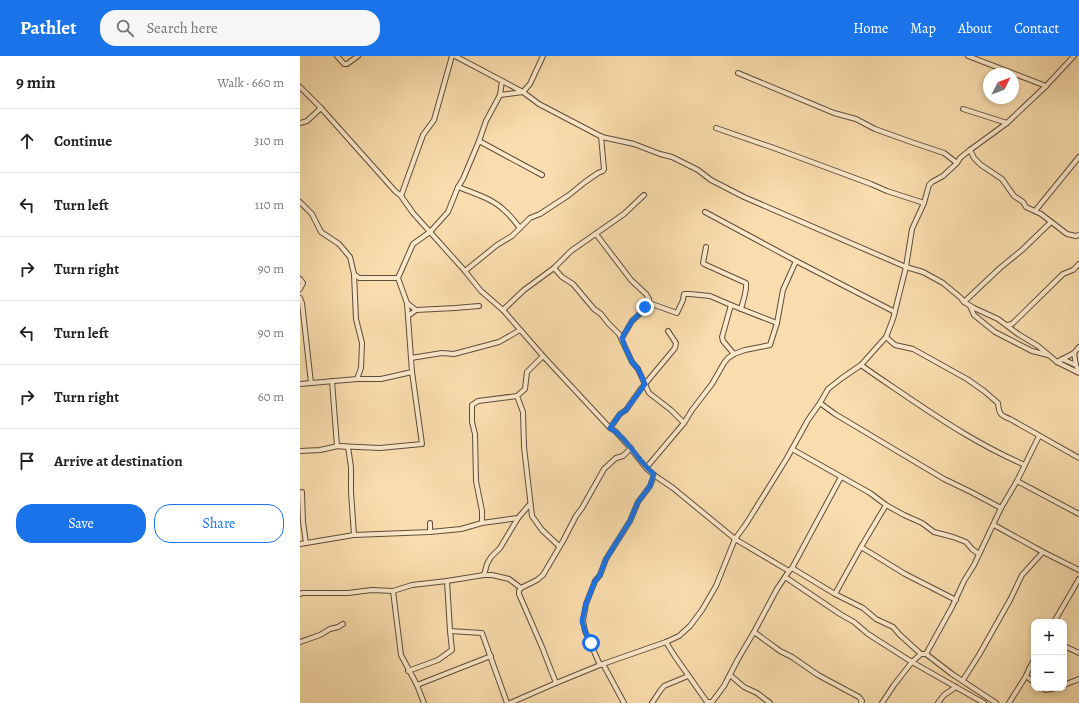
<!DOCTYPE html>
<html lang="en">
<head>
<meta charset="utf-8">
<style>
  body { margin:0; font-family:Alegreya,serif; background:#f6f6f6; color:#222 }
  .controls { position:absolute; right:12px; bottom:12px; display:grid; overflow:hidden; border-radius:8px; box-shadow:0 2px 6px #0003 }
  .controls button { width:36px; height:36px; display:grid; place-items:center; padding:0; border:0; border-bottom:1px solid #e0e0e0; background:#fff; color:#222; font:20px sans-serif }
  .compass { position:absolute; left:683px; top:12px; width:36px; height:36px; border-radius:50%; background:#fff; box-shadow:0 2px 6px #0003; rotate:48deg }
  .stop { position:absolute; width:12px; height:12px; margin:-9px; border:3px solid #1a73e8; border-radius:50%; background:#fff }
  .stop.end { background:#1a73e8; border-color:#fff; box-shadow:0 1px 4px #0008 }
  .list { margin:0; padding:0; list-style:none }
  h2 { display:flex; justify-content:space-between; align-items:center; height:52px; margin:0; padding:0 16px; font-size:17px }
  h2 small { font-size:13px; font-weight:400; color:#767676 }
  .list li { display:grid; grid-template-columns:26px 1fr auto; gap:12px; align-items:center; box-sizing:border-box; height:64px; padding:0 16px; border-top:1px solid #e0e0e0 }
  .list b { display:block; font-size:15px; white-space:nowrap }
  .list em { font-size:13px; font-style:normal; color:#767676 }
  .actions { display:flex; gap:8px; padding:12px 16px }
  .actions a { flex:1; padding:9px 0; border:1px solid #1a73e8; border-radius:16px; text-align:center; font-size:14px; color:#1a73e8 }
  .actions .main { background:#1a73e8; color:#fff }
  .icon { flex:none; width:22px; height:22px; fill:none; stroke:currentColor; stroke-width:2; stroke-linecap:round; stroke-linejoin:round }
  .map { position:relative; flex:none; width:779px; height:647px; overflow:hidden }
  header { display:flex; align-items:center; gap:24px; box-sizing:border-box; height:56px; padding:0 20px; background:#1a73e8; color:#fff }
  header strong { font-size:19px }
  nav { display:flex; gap:22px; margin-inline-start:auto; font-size:14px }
  .search { width:280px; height:36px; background:#f6f6f6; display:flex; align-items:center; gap:10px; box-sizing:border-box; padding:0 14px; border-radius:16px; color:#767676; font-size:15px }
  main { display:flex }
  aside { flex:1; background:#fff }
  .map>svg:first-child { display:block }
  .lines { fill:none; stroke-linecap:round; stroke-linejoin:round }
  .minor-casing { stroke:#5d4d3b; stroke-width:6 }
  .minor { stroke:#fce9ca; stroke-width:4 }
  .route { stroke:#1a73e8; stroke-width:5 }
</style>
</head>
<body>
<header>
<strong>Pathlet</strong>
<div class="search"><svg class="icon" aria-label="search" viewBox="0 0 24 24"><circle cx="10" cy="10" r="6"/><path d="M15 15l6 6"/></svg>Search here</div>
<nav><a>Home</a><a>Map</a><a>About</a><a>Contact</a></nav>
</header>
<main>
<aside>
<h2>9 min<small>Walk · 660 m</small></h2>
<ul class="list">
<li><svg class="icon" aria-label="ahead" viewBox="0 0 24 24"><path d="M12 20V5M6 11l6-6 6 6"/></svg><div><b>Continue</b></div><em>310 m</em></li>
<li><svg class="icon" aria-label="left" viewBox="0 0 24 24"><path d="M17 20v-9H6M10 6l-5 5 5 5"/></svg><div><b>Turn left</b></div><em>110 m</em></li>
<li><svg class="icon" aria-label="right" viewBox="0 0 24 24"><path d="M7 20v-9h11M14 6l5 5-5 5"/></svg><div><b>Turn right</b></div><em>90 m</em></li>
<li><svg class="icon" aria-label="left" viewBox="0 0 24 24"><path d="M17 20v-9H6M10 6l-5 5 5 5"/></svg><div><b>Turn left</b></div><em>90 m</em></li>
<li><svg class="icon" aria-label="right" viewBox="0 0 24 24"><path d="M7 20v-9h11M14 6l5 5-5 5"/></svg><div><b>Turn right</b></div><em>60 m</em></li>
<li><svg class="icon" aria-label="arrive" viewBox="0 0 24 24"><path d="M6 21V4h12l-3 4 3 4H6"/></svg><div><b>Arrive at destination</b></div></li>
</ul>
<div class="actions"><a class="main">Save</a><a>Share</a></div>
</aside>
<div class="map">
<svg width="779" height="647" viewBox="0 0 779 647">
  <rect width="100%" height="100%" fill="#faddae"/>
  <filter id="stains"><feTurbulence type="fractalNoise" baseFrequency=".005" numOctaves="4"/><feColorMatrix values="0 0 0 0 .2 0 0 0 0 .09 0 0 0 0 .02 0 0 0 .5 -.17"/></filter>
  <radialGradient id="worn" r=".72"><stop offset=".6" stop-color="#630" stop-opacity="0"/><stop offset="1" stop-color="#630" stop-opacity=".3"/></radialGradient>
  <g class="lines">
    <g class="minor-casing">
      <g id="minor">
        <path d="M37,0L44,8H47L58,0"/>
        <path d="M155,0L223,36L239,48L302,81L334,88L360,98L372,101L398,114L411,124L444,141L606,211L623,216L643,227L661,242L664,246L674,252L698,263L718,278L738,290L757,306L779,317"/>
        <path d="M668,0L746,30"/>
        <path d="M438,17L534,57L556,63L575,73L614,87L644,97L657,107"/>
        <path d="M0,31L21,52L95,135L101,140L113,157L165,215L181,235L203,254L243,300L310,372L315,375L326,387L346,412L354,419L373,432L435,483L489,515L492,512L535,538L563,552L576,563L593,571L600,579L621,598H626L652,618L696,647"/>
        <path d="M223,36L230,28L243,0"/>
        <path d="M200,39L223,36"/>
        <path d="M663,53L707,67"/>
        <path d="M0,67L7,65L21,52"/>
        <path d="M416,72L474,92L571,128L587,135L624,147"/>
        <path d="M179,85L242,119"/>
        <path d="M670,94L674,102L681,109L702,123L714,140L723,146L726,151L741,158L767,178L776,180L779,179"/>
        <path d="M158,131C174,137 193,143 205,155C211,160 215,166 220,172"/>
        <path d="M101,140L123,79L134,64L152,0"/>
        <path d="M0,146L12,158L21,176L39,188L50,201L54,218L59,222H98"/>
        <path d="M735,155L779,101"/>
        <path d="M405,156L496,205L595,256"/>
        <path d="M296,178L331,224L346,238L349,243V247L341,257L332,265L322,282"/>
        <path d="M406,191L403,207L404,208L446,227C447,235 443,245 441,253"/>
        <path d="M254,212L262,221L273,228L294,253L301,258L308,267L319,278L332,306L338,313L349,337L371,354L384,367"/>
        <path d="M165,215L197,189L212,180L230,162L240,158L269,139L285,126L298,117L303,115L304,113L301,80"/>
        <path d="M0,223L3,227L0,233"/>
        <path d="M0,242L2,247L11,327"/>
        <path d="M664,246L700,212L722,194L751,166"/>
        <path d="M107,247L116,254"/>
        <path d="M349,247L377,257L383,244L384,238H390L410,240L431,249L477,267"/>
        <path d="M431,249L422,281L423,285L434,298"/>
        <path d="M670,250L674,259L695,276L732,295L748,299"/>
        <path d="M203,254L224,234L254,212L271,195L324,158L344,139"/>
        <path d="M108,260L116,254L155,252L179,250"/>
        <path d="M707,269L712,268L763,218L773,214L779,208"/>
        <path d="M586,281L595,289L613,293L667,323L684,335L698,347C699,358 700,359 710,363L779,402"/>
        <path d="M774,297L776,309L779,316"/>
        <path d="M243,300L227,316L225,333L217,340L223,356L224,391L232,460L242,474L259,490"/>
        <path d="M111,302L142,297L154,298L199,286L220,274"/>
        <path d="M762,303L776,309"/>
        <path d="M757,306L774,297L779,291"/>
        <path d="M561,309C576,320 593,331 609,342C646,367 683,391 725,409"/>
        <path d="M57,323H81L112,316L107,247L98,222L113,188L130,176L148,156L158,131L163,123L179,85L186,65L200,39L202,25"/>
        <path d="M32,325L37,390L80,392L122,388L112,316"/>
        <path d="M0,328L57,323L61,312L62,287L56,263L54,218"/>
        <path d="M520,347L535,358L644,423L671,436L701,452"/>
        <path d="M310,372L320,358L326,354L340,334L375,292L376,287L368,275"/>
        <path d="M492,393L570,437L586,449L604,459L622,467L634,476L653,481L666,486L672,493L679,498"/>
        <path d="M0,395L20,394L38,390L48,391L51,411V436L54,479"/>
        <path d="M346,412L384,367L392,354L412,328L424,307L428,302L434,298L445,294L470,289L477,267L483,234L496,205"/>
        <path d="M717,425L779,458"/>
        <path d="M2,436L3,466L6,487"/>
        <path d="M182,467V455L176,425L175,378L172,366V349L178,345L217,340"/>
        <path d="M694,469L743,496L779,514"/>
        <path d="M130,476V467"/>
        <path d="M0,488L54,479L130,476L161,473L182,467L218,462L230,448"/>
        <path d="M561,491L605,518L656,544"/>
        <path d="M492,512L541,421"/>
        <path d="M184,519L187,508L191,501L200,492L218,462"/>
        <path d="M485,521L540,558L554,566L568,578L612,606L684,647"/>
        <path d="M0,538L2,537H48L72,534L93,535"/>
        <path d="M535,538L561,491L586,449"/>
        <path d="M754,566L779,523"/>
        <path d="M150,575L182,577L207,647"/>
        <path d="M454,576L480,595L492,601L518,619L559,641L562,645L561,647"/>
        <path d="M0,586L20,579L30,573L38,571L43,568"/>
        <path d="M366,586L374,599L407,646H412L424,630L438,603L454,576L477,533L489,515"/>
        <path d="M764,590L779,597"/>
        <path d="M626,598L652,551L664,525L674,509L701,452L717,425L739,380"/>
        <path d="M303,608L324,647"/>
        <path d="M300,609L285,575L283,565L286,548L295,525L300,519L306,503L330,465L338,446L350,430L354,419"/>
        <path d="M108,615L138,604L152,594L150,575L147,525"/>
        <path d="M430,619L444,631L457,637L470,647"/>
        <path d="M726,620L734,626"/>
        <path d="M663,624L679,599L710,544L722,519L743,496"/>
        <path d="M256,627L242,591L219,538V535L221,532L237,524L243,519L263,485L276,460L282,452L304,413L316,402L323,400L331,392"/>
        <path d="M117,629L191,600"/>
        <path d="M764,629L779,623"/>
        <path d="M742,632L746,634L756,632"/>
        <path d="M124,647L117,629L101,599L93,535L112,529L147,525L184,519H192L209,523L221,532"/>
        <path d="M210,647L256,627L300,609L366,586L379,580L390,570L402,554L416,530L435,483L446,468L487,402L508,364L520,347L528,333L542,322L561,309L586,281L593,263L606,211L612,173L624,147L629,129L632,126L643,120L657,107L660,102L670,94L707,67L746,30L774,0"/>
        <path d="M352,647L360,635L364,630L388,620"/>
        <path d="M582,647L594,629L612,606L621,598"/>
        <path d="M638,647L644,639L656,631"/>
        <path d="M709,647L726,620L729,613L734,604"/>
      </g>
    </g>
    <use href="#minor" class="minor"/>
  </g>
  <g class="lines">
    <path class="route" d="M291,587L285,575L282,565L286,548L295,525L300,519L306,503L330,465L338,446L350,430L354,418C337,405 329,383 310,372L320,358L326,354L345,328L338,313L332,306L325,291L322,282L332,265L341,256L345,251"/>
  </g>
  <rect width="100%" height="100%" filter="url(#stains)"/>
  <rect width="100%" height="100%" fill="url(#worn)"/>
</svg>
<div class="controls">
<button>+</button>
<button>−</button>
</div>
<svg class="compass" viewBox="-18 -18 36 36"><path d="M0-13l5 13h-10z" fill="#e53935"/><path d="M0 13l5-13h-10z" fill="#767676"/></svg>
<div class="stop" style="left:291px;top:587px"></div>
<div class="stop end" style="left:345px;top:251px"></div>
</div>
</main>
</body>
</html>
